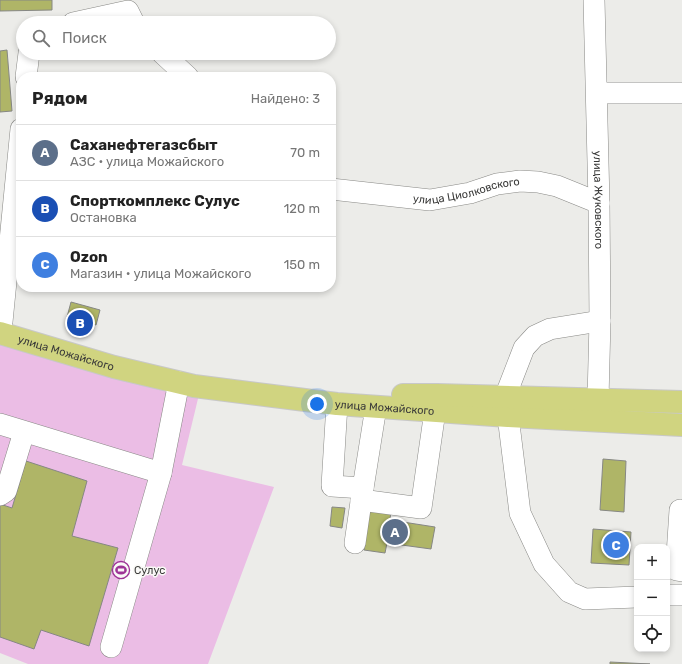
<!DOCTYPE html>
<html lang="ru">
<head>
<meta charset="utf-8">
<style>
  body { margin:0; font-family:Rubik,sans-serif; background:#f6f6f6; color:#222 }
  .controls { position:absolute; right:12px; bottom:12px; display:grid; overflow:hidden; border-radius:8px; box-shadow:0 2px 6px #0003 }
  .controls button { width:36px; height:36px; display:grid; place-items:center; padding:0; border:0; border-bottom:1px solid #e0e0e0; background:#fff; color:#222; font:20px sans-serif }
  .you { position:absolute; left:317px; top:404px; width:14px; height:14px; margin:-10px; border:3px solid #fff; border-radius:50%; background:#1a73e8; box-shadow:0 0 0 6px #1a73e833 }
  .badge { display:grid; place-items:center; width:26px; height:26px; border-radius:50%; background:#ea580c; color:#fff; font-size:13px; font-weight:700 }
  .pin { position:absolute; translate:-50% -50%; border:2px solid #fff; box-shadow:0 1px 4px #0006 }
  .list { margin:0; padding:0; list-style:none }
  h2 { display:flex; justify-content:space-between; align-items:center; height:52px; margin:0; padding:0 16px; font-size:17px }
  h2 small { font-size:13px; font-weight:400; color:#767676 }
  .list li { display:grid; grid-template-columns:26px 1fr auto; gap:12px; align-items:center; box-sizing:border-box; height:56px; padding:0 16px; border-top:1px solid #e0e0e0 }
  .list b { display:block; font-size:15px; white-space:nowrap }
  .list p { margin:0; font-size:13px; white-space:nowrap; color:#767676 }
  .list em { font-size:13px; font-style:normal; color:#767676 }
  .icon { flex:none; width:22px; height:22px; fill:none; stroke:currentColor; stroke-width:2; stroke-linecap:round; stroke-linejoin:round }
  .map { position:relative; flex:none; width:682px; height:664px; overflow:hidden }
  .search { position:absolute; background:#fff; box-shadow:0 2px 6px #0003; left:16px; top:16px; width:320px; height:44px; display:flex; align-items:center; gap:10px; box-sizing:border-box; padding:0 14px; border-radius:22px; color:#767676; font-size:15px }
  .panel { position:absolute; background:#fff; box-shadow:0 2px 6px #0003; left:16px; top:72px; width:320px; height:220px; border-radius:16px }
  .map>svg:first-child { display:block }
  .green { fill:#ebbde5 }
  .building { fill:#afb567; stroke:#868784 }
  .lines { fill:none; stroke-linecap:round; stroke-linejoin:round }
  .minor-casing { stroke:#898986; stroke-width:22 }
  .major-casing { stroke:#c8c8c8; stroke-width:24 }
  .minor { stroke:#fff; stroke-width:21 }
  .major { stroke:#d0d480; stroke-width:22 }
  .labels { text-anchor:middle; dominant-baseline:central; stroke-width:3; stroke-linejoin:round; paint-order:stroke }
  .street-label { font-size:11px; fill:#3a3a39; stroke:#f9f9f6 }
  .poi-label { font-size:11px; fill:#3a3a39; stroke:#f9f9f6; text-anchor:start }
</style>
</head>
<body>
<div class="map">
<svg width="682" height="664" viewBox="0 0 682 664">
  <rect width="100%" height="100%" fill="#ecece9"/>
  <path class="green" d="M0,327L203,378L182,465L274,487L208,664H28L0,653Z"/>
  <g class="building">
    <path d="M0,0H52V10L0,11Z"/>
    <path d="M7,50L12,111L0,112V51Z"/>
    <path d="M71,302L100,310L96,325L67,317Z"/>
    <path d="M603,459L626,461L624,512L600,510Z"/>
    <path d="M26,461L87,481L72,536L118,548L89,646L41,630L34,649L0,637V504L12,508Z"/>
    <path d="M332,507L345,508L342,528L330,526Z"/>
    <path d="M369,507L391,510L390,520L435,527L431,549L387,543L385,553L364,550Z"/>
    <path d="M593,529L631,532L629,565L591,563Z"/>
    <path d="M610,662L650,664H610Z"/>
  </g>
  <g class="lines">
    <g class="minor-casing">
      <g id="minor">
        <path id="s1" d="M594,0L599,203L600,321L598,399"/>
        <path d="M73,23L128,11L134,23"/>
        <path d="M162,53L188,77"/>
        <path d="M26,77L29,53"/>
        <path d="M597,93H682"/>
        <path id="s2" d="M331,189L430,200L470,193L497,184L520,181L538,182L557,186L599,203"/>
        <path d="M2,322L21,129"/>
        <path d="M505,397L524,348L535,336L550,329L600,321"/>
        <path d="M337,404L332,486L363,488L376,407"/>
        <path d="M508,416L520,513L544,564L569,592L585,599L637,597"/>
        <path d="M0,424L161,473L179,382"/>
        <path d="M0,495L6,491L24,432"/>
        <path d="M361,500L421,508L435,411"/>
        <path d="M680,510L676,570L682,571"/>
        <path d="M355,543L363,488"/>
        <path d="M667,595H682"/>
        <path d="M111,647L161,473"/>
      </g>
    </g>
    <g class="major-casing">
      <g id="major">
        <path id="s3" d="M0,333L114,367L194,386L337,404L508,416L682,425"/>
        <path d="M403,395H437L682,402"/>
      </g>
    </g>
    <use href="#minor" class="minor"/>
    <use href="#major" class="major"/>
  </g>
  <defs>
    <g id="stadium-ring" transform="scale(0.9)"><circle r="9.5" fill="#f9f9f6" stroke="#9d3396" stroke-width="1.5"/><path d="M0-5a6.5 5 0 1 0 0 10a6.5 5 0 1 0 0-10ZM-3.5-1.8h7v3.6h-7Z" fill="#9d3396"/></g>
  </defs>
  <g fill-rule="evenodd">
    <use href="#stadium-ring" x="121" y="570"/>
  </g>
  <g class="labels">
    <g class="street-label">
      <text stroke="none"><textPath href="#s2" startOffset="137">улица Циолковского</textPath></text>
      <text stroke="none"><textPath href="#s1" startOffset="200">улица Жуковского</textPath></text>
      <text stroke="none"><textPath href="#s3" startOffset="69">улица Можайского</textPath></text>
      <text stroke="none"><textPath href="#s3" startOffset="393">улица Можайского</textPath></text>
    </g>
    <g class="poi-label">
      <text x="134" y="570">Сулус</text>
    </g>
  </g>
</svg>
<div class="controls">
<button>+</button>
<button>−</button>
<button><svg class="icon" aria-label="locate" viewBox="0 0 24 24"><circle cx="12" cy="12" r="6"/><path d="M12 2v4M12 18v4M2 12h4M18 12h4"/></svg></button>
</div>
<div class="you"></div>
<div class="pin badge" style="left:395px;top:532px;background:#5c6f8a">A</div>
<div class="pin badge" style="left:80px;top:323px;background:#1a4fb4">B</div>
<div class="pin badge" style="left:616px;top:545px;background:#3f7fe0">C</div>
<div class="search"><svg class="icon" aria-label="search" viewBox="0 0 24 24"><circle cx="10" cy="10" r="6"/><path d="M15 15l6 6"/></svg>Поиск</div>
<section class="panel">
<h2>Рядом<small>Найдено: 3</small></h2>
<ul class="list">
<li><span class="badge" style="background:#5c6f8a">A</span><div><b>Саханефтегазсбыт</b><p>АЗС · улица Можайского</p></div><em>70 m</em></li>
<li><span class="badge" style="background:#1a4fb4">B</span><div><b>Спорткомплекс Сулус</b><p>Остановка</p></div><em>120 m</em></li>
<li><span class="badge" style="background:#3f7fe0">C</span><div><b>Ozon</b><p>Магазин · улица Можайского</p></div><em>150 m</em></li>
</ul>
</section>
</div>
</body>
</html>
